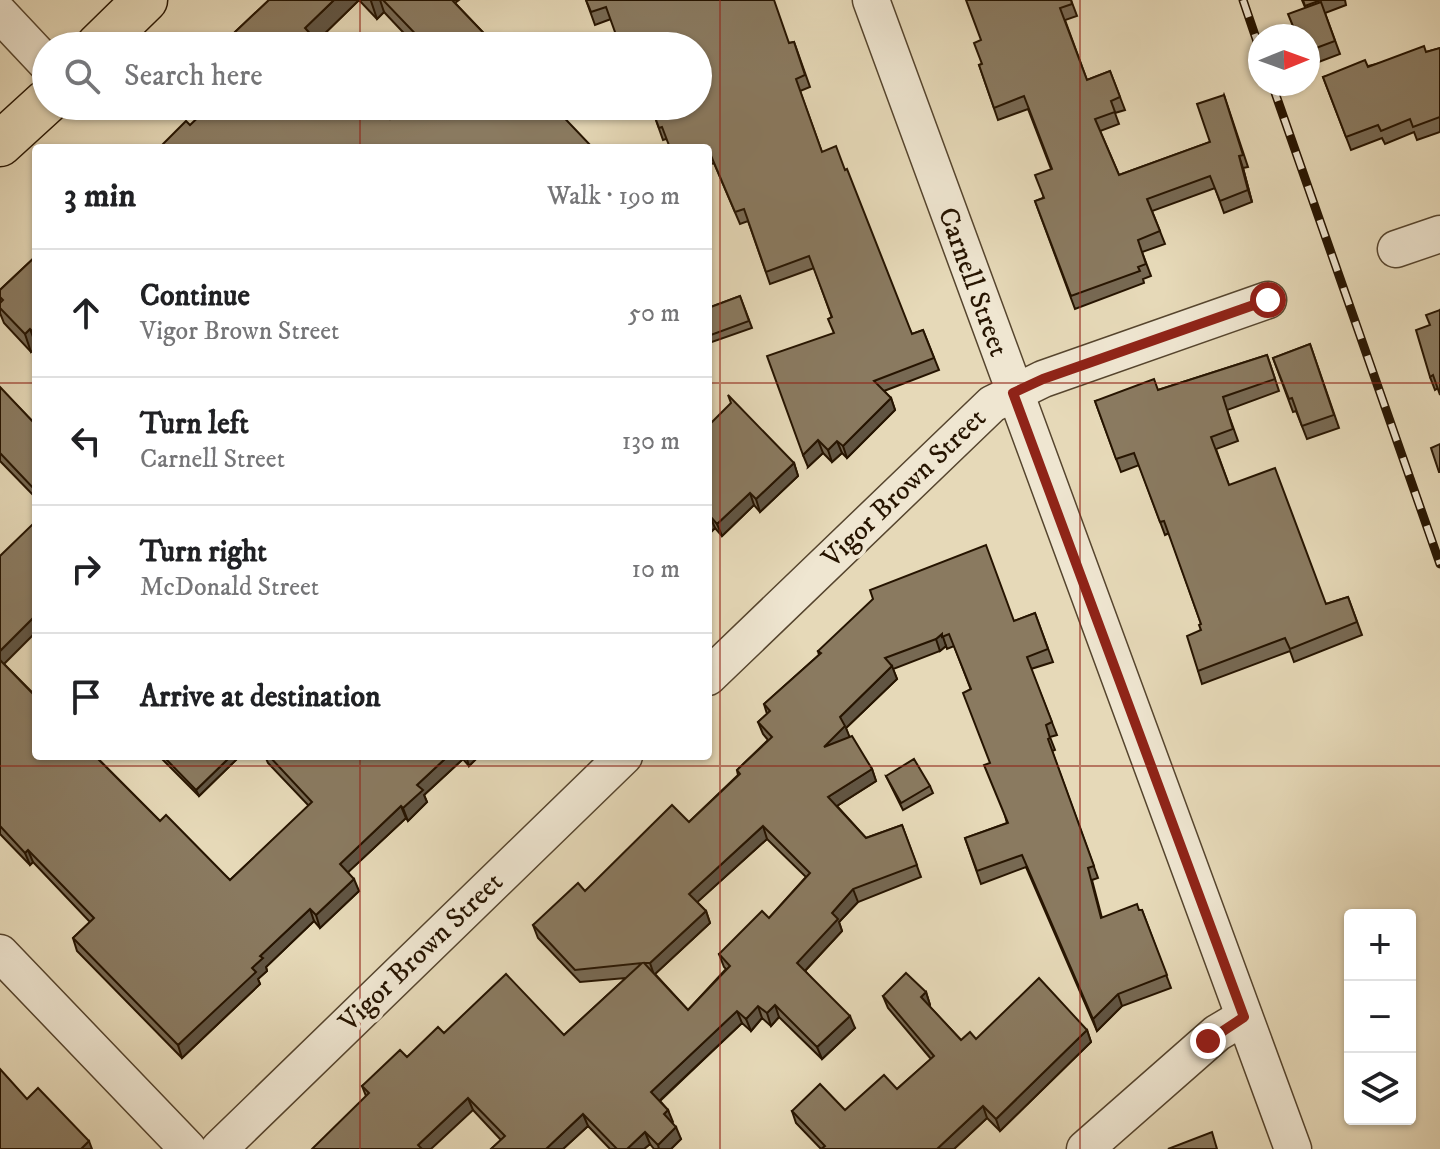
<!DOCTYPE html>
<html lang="en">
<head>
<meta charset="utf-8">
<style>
  body { margin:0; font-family:"IM FELL DW Pica",serif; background:#f6f6f6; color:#202124 }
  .controls { position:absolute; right:24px; bottom:24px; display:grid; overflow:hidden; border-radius:8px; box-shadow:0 2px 6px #0004 }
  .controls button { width:72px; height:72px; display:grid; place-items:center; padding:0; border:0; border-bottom:2px solid #e0e0e0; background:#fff; color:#202124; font:40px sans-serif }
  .compass { position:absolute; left:1248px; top:24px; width:72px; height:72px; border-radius:50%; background:#fff; box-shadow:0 2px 6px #0004; rotate:89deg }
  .stop { position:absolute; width:24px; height:24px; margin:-18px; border:6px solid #8f2418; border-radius:50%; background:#fff }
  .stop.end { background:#8f2418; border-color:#fff; box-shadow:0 2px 8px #0008 }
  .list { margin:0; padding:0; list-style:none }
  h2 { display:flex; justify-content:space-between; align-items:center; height:104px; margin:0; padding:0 32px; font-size:34px }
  h2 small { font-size:26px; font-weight:400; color:#757577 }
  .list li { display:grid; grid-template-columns:52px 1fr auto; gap:24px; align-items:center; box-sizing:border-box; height:128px; padding:0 32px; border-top:2px solid #e0e0e0 }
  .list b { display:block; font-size:30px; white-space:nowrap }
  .list p { margin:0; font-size:26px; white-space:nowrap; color:#757577 }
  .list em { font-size:26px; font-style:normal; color:#757577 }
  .icon { flex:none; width:44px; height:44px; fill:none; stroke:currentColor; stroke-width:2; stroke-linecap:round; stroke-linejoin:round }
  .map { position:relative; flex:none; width:1440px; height:1149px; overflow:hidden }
  .search { position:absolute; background:#fff; box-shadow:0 2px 6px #0004; left:32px; top:32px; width:680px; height:88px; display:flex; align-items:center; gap:20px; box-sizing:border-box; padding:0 28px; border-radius:44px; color:#757577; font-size:30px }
  .panel { position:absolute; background:#fff; box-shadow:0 2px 6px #0004; left:32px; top:144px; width:680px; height:616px; border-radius:8px }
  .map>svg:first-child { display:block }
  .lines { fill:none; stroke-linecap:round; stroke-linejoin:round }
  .street-casing { stroke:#56452e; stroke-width:39 }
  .primary-casing { stroke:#261400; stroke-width:47 }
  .street { stroke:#efe6d1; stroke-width:36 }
  .primary { stroke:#e6d9b8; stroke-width:44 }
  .rail-casing { stroke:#261400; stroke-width:9 }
  .rail { stroke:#efe6d1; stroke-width:6; stroke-dasharray:18; stroke-linecap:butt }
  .wall { fill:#776953; stroke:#261400; stroke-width:2; fill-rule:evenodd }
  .shaded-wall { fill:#615543; stroke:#261400; stroke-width:2 }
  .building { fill:#8a7a60; stroke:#261400; stroke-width:2; fill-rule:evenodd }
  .route { stroke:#8f2418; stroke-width:10 }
  .grid { fill:none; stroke:#8f2418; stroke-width:2; stroke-opacity:0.55 }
  .labels { text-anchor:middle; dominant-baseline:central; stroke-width:8; stroke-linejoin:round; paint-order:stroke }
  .street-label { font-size:28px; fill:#261400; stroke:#efe6d1 }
</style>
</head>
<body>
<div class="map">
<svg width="1440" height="1149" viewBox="0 0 1440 1149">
  <rect width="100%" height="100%" fill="#e6d9b8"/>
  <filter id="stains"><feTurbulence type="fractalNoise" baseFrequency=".0025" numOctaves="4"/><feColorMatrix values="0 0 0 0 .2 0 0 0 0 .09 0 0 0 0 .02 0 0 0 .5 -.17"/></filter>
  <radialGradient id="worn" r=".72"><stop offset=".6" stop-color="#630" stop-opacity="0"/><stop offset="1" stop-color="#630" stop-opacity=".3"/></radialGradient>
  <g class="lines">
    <g class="street-casing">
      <g id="street">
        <path d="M871,0L1293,1149"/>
        <path d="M0,14L46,63"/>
        <path d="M1396,249L1440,234"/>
        <path d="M708,677L992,404L1043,379L1268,300"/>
        <path d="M0,953L188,1149"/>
        <path d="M219,1149L624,756"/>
        <path d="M1085,1149L1217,1033L1244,1017"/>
      </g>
    </g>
    <g class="primary-casing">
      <g id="primary">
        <path d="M98,46L145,0"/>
        <path d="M0,144L46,102"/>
      </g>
    </g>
    <use href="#street" class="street"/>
    <use href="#primary" class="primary"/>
    <g class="rail-casing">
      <g id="rail">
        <path d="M1243,0L1260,50"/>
        <path d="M1272,84L1440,564"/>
      </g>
    </g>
    <use href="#rail" class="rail"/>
  </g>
  <g class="wall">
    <path d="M269,0H459L455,3L496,46H416L384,12L377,19L359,0L316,42L319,46H240L235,32Z"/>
    <path d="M586,0L789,43L794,42L810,87L800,91L822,152L912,334L923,330L939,370L884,391L891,398L895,410L847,458L842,453L832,462L823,453L808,467L834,333L832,318L814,268L770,284L748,221L740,224L714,163L708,165V148L666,139L663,140L651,106H698L611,19L595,25Z"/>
    <path d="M1071,0L1077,16L1065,20L1087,80L1110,71L1125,110L1115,113L1119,124L1100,131L1119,175L1210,142L1224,95L1248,167L1243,168L1252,202L1224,213L1215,188L1152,211L1165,244L1142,252L1151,276L1143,279L1144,283L1075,309L1035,201L1043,198L1051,169L1028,109L998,120L979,65L982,64L981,40Z"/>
    <path d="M1302,0H1345L1346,5L1325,13L1340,54L1308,66V36L1305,7Z"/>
    <path d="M1440,48V132L1417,140L1414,132L1385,144L1382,138L1351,150L1323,77L1426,52Z"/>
    <path d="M36,256V348L31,352L4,323L0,313V290Z"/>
    <path d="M740,296L752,328L709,343L708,340V308Z"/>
    <path d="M1440,310L1438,388L1435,390L1430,377V325Z"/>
    <path d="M1310,344L1339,428L1307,439L1296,411L1293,412L1273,358Z"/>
    <path d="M1267,355L1279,391L1227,410L1238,441L1216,449L1229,485L1326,604L1348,597L1362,635L1294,662L1290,651L1202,684L1198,671L1201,624L1169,533L1165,535L1139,465L1121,472L1095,401L1158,390Z"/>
    <path d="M0,388L36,425V498L0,461Z"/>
    <path d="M708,426L794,463L798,476L760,512L754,505L722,536L715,528L708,535Z"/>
    <path d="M0,556L4,664L160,821L230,880L309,806L268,763L265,756H479L469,766L463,759L424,795L427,802L408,821L406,818L348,872L359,891L320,928L314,921L266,967L267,971L258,979L260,984L182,1058L77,951L73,938L90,922L33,862L30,865L0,834Z"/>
    <path d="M1035,613L1053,662L1031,669L1057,735L1050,737L1055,750L1052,751L1098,878L1092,880L1102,918L1142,910L1171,988L1122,1006L1097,1031L1026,867L981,884L965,838L1007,823L971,690L954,646L947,649L946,646L940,651L893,669L897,679L846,728L849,737L872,769L876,781L837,806L866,838L902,825L921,877L858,902L839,922L842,931L805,971L855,1028L822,1059L779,1017L771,1026L762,1018L751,1031L742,1023L660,1101L668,1110L672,1123L681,1139L671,1149H654L650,1144L644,1149H610L588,1126L563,1149H491L501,1140L473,1110L366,1096L362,1086L444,1033L564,1035L626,978L580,982L538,938L533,925L689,822L738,775L737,770L768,740L763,734L758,722L767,714L764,704L819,655L818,651L1014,621ZM767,839L806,877L769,918L719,954L724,967L726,969L688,1010L655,974L710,923L706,911L697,902Z"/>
    <path d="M159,756H240L199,796Z"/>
    <path d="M886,776L930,786L933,793L903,810Z"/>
    <path d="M926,992L930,1005L929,1006L961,1040L1087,1030L1091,1042L1000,1131L987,1118L954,1149H821L796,1123L792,1111L845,1110L897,1089L931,1059L888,1008L883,996Z"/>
  </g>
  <g class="shaded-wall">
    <path d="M334,0H359L316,42L317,46L305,28Z"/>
    <path d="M372,0H380L384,12L377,19L371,1Z"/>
    <path d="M1239,156L1243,168L1252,202L1248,190Z"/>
    <path d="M30,329L36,345V348L31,352L25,334Z"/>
    <path d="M891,398L895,410L847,458L843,446Z"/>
    <path d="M818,440L823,453L808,467L803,455Z"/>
    <path d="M837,441L842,453L832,462L828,450Z"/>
    <path d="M794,463L798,476L760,512L756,499Z"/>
    <path d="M750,493L754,505L722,536L717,524Z"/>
    <path d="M710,516L715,528L708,535V518Z"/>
    <path d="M36,615V632L0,668V651Z"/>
    <path d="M942,634L946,646L940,651L936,639Z"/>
    <path d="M892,666L897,679L846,728L850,738L824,747L840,717Z"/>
    <path d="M231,756H240L199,796L196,790Z"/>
    <path d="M448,756H462L463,759L424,795L427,802L408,821L403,808L417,785Z"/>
    <path d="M466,756H479L469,766Z"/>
    <path d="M872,769L876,781L832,809L828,797Z"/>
    <path d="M401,806L406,818L344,876L340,864Z"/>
    <path d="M763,826L767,839L693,906L689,894Z"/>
    <path d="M28,850L33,862L30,865L25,853Z"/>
    <path d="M354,879L359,891L320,928L316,915Z"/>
    <path d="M853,889L858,902L839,922L842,931L801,975L797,963L832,913Z"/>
    <path d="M310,909L314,921L266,967L267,971L258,979L260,984L182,1058L178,1045L252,968L260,956Z"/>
    <path d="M706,911L710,923L654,975L650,963Z"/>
    <path d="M926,992L930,1005L926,1009L921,997Z"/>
    <path d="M1118,994L1122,1006L1097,1031L1093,1019Z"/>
    <path d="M775,1005L779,1017L771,1026L767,1013Z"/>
    <path d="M758,1006L762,1018L751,1031L746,1019Z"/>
    <path d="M737,1011L742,1023L656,1104L651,1092Z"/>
    <path d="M850,1016L855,1028L822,1059L817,1047Z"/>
    <path d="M1087,1030L1091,1042L1000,1131L996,1119Z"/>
    <path d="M468,1098L473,1110L431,1149H420L418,1145Z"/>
    <path d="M983,1106L987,1118L954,1149H937Z"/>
    <path d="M668,1110L673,1122L668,1126L664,1114Z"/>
    <path d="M583,1114L588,1126L563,1149H546Z"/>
    <path d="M676,1127L681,1139L671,1149H659L658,1145Z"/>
    <path d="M645,1132L650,1144L644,1149H627Z"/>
    <path d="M89,1141L92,1149H81Z"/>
  </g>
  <g class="building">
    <path d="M269,0H334L305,28L315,39L313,40L319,46H248L235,32Z"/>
    <path d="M383,0H452L496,46H427Z"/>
    <path d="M586,0H774L789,43L794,42L805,75L796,79L822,152L836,146L845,170L847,169L912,334L923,330L934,358L874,381L891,398L843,446L837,441L828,450L818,440L803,455L767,356L834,333L828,319L832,317L809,256L766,272L744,209L735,212L709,151H708V148H670L662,127L659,128L651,106H698V46H620L606,7L591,12Z"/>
    <path d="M966,0H1071L1072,4L1060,8L1087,80L1110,71L1120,97L1111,101L1115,112L1095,119L1119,175L1210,142L1197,104L1224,95L1243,155L1239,156L1248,190L1220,201L1210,176L1147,199L1160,231L1138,240L1146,264L1138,267L1140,271L1071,296L1035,201L1044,198L1035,175L1052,169L1024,96L994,108L979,65L982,64L974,43L981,40Z"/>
    <path d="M1303,0H1321L1305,6Z"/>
    <path d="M1321,2L1335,41L1308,51V36H1297L1288,14Z"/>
    <path d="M1424,46L1426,52L1440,48V117L1413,127L1410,119L1381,131L1378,125L1346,137L1323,77L1365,60L1368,67Z"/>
    <path d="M210,106H377L390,119L403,106H553L593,148H159L186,121L190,125Z"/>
    <path d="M36,256V335L30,329L25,334L0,308V303L3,300L0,297V290Z"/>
    <path d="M740,296L749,321L708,336V308Z"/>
    <path d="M1440,310V395L1433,375L1430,377L1416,330L1430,325L1426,315Z"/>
    <path d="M1310,344L1334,415L1302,426L1292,398L1289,399L1273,358Z"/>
    <path d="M1267,355L1275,379L1223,397L1233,429L1211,437L1229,485L1275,468L1326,604L1348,597L1357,622L1290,649L1285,638L1198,671L1187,636L1201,630L1199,625L1201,624L1164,521L1160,522L1134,453L1116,459L1095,401L1154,379L1158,390Z"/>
    <path d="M0,387L36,425V491L0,453Z"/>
    <path d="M728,395L794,463L756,499L750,493L717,524L710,516L708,518V426L731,403Z"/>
    <path d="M1440,444V472H1439L1431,448Z"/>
    <path d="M36,521V615L0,651V556Z"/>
    <path d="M986,545L1014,621L1035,613L1048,649L1027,657L1052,722L1046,725L1050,738L1048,739L1094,866L1088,868L1101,918L1137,904L1139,910H1142L1167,975L1118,994L1093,1019L1022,855L977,871L965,838L1008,823L984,765L990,763L963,693L971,689L949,634L942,637V634L936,639L885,658L892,666L840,717L845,726L824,747L852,736L872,769L828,797L866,838L902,825L917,865L853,889L832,913L838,919L797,963L850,1016L817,1047L775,1005L767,1013L758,1006L746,1019L737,1011L651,1092L668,1110L664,1114L676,1127L658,1145L645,1132L627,1149H617L583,1114L546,1149H491L505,1136L468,1098L418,1145L422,1149H312L369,1093L362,1086L400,1050L407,1057L438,1027L444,1033L506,974L564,1035L642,963L575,970L533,925L578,883L585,891L672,805L689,822L740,774L737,770L772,737L758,722L770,711L764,704L821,653L818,651L873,599L870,590ZM763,826L810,873L769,918L762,911L719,954L730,966L688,1010L644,963H650L706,911L689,894Z"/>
    <path d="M0,660L36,697V756H95L160,821L166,815L230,880L312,802L269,756H448L417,785L423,790L403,808L401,806L340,864L354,879L316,915L310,909L260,956L263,958L252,968L256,972L178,1045L73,938L94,918L28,850L25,853L0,826Z"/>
    <path d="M163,756H231L196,790Z"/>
    <path d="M914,759L930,786L901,803L886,776Z"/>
    <path d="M906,973L926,992L921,997L961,1040L970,1032L976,1039L1039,978L1087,1030L996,1119L983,1106L937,1149H821L825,1146L792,1111L820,1084L845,1110L884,1075L897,1089L934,1056L883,996Z"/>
    <path d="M0,1069L27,1099L38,1088L89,1141L81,1149H0Z"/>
    <path d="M1212,1132L1217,1149H1168Z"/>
  </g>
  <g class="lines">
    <path class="route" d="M1208,1041L1244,1017L1013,393L1043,379L1268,300"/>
  </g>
  <path class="grid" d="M360,0V46M720,0V1149M1080,0V1149M360,106V148M0,383H36M708,383H1440M360,756V1149M0,766H1440"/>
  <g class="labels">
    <g class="street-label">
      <text transform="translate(973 282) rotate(70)">Carnell Street</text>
      <text transform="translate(904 488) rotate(-44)">Vigor Brown Street</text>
      <text transform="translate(421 952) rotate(-44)">Vigor Brown Street</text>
    </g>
  </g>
  <rect width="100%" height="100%" filter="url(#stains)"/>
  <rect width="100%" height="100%" fill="url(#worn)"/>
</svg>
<div class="controls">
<button>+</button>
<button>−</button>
<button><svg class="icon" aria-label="layers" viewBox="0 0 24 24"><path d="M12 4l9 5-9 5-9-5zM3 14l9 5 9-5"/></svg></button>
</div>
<svg class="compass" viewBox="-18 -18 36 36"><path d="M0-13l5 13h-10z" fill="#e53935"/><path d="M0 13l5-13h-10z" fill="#757577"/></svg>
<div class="stop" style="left:1268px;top:300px"></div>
<div class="stop end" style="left:1208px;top:1041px"></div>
<div class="search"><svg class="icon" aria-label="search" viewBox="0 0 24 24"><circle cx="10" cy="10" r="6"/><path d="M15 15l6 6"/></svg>Search here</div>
<section class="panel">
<h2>3 min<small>Walk · 190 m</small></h2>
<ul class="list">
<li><svg class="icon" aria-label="ahead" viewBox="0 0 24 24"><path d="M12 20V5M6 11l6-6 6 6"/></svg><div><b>Continue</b><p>Vigor Brown Street</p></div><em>50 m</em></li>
<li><svg class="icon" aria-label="left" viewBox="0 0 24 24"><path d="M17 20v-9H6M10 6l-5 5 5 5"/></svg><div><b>Turn left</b><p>Carnell Street</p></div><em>130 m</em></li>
<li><svg class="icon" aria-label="right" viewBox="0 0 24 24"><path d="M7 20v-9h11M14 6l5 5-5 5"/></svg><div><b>Turn right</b><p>McDonald Street</p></div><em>10 m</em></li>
<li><svg class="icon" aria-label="arrive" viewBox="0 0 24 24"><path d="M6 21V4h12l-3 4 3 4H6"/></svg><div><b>Arrive at destination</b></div></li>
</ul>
</section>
</div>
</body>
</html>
